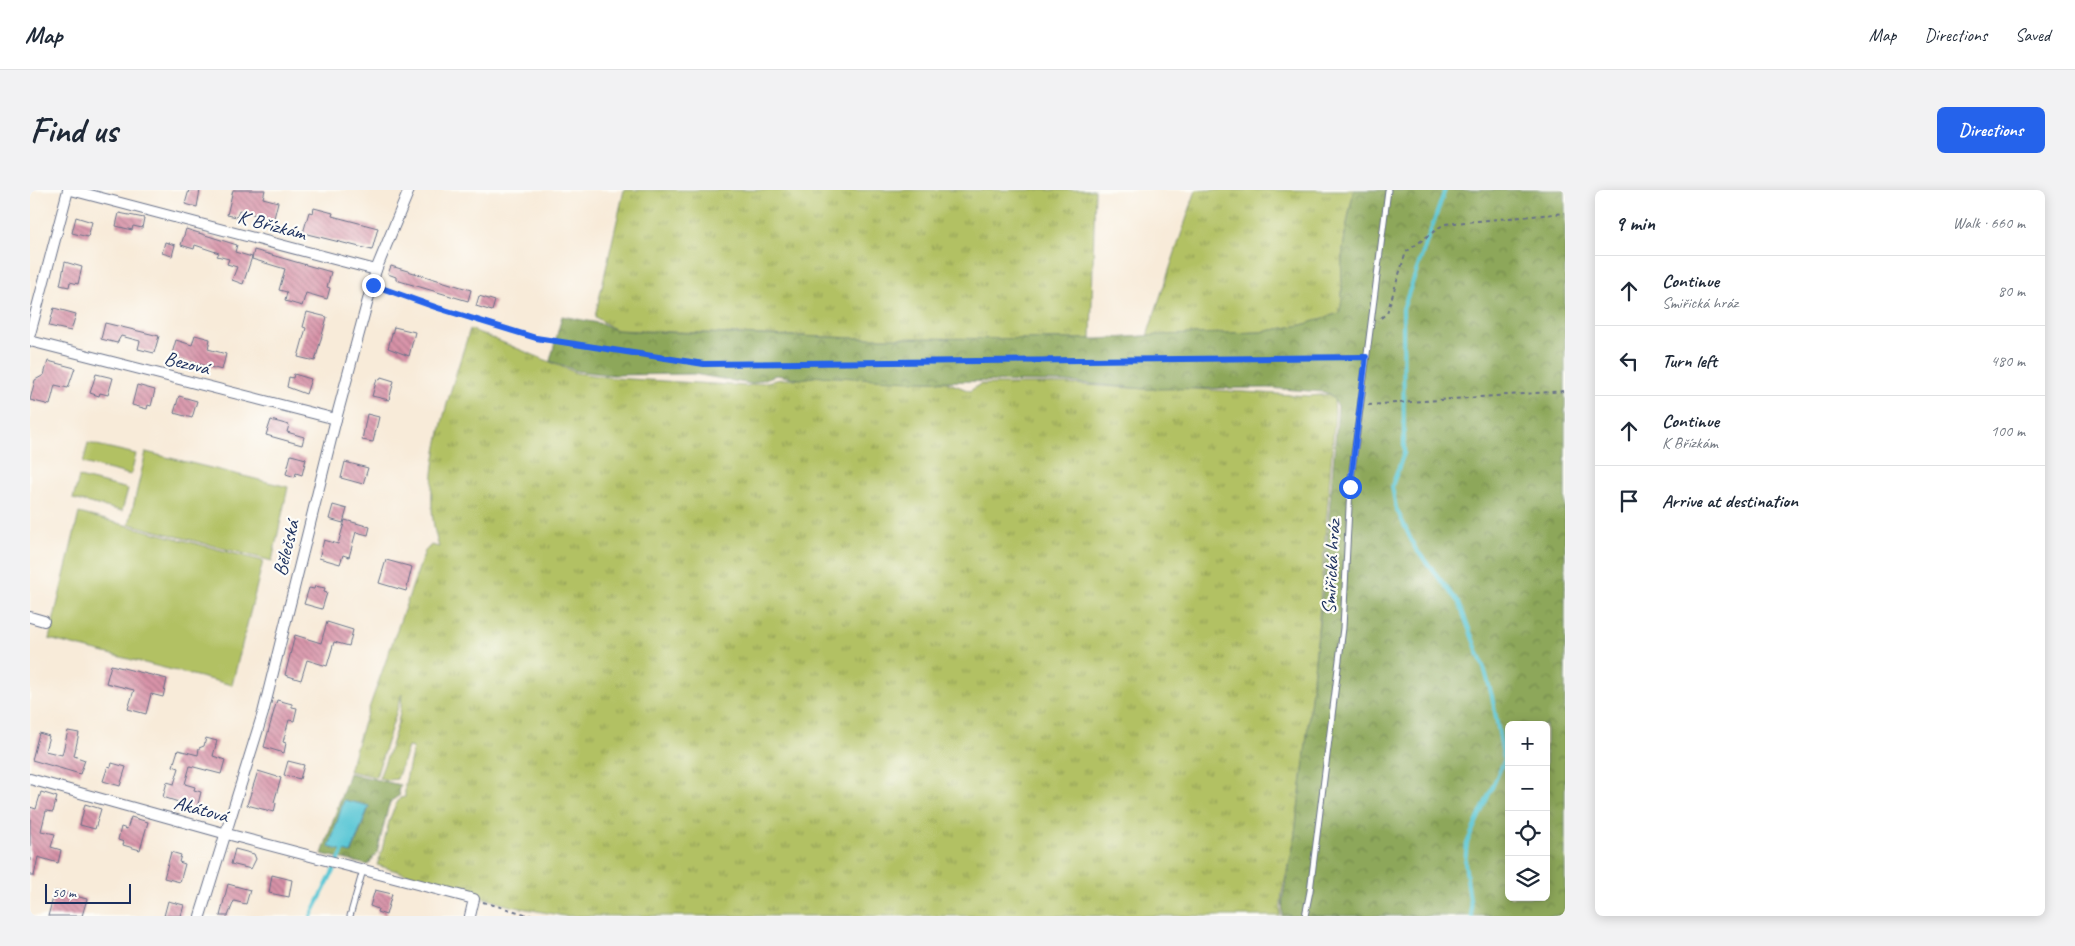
<!DOCTYPE html>
<html lang="en">
<head>
<meta charset="utf-8">
<style>
  body { margin:0; font-family:Caveat,sans-serif; background:#f2f2f3; color:#1f2937 }
  .controls { position:absolute; right:15px; bottom:15px; display:grid; overflow:hidden; border-radius:8px; box-shadow:0 2px 12px #0003 }
  .controls button { width:45px; height:45px; display:grid; place-items:center; padding:0; border:0; border-bottom:1px solid #e0e1e3; background:#fff; color:#1f2937; font:25px sans-serif }
  .scale { position:absolute; left:15px; bottom:12px; width:86px; box-sizing:border-box; padding-left:5px; border:2px solid #1b2f5e; border-top:0; font-size:14px; line-height:18px; white-space:nowrap; color:#1b2f5e; -webkit-text-stroke:4px #fdfcf7; paint-order:stroke }
  .stop { position:absolute; width:15px; height:15px; margin:-11px; border:4px solid #2563eb; border-radius:50%; background:#fff }
  .stop.end { background:#2563eb; border-color:#fff; box-shadow:0 1px 5px #0008 }
  .list { margin:0; padding:0; list-style:none }
  h2 { display:flex; justify-content:space-between; align-items:center; height:65px; margin:0; padding:0 20px; font-size:21px }
  h2 small { font-size:16px; font-weight:400; color:#747a83 }
  .list li { display:grid; grid-template-columns:32px 1fr auto; gap:15px; align-items:center; box-sizing:border-box; height:70px; padding:0 20px; border-top:1px solid #e0e1e3 }
  .list b { display:block; font-size:19px; white-space:nowrap }
  .list p { margin:0; font-size:16px; white-space:nowrap; color:#747a83 }
  .list em { font-size:16px; font-style:normal; color:#747a83 }
  .icon { flex:none; width:28px; height:28px; fill:none; stroke:currentColor; stroke-width:2; stroke-linecap:round; stroke-linejoin:round }
  .map { position:relative; flex:none; width:1535px; height:726px; overflow:hidden; border-radius:8px }
  header { display:flex; align-items:center; gap:30px; box-sizing:border-box; height:70px; padding:0 25px; background:#fff; border-bottom:1px solid #e0e1e3 }
  header strong { font-size:24px }
  nav { display:flex; gap:28px; margin-inline-start:auto; font-size:18px }
  .intro { display:flex; align-items:center; justify-content:space-between; box-sizing:border-box; height:120px; padding:0 30px }
  h1 { margin:0; font-size:35px }
  .button { padding:12px 22px; border-radius:8px; background:#2563eb; color:#fff; font-size:18px; font-weight:700 }
  main { display:flex; gap:30px; padding:0 30px }
  aside { flex:1; background:#fff; border-radius:8px; box-shadow:0 2px 12px #0003 }
  .map>svg:first-child { display:block }
  .grass { fill:url(#grass-tufts); stroke:#667861 }
  .forest { fill:url(#forest-crowns); stroke:#546b5c; fill-rule:evenodd }
  .pitch { fill:#b2c164; stroke:#667861 }
  .water { fill:#5cc7d6; stroke:#3c7b9a }
  .lines { fill:none; stroke-linecap:round; stroke-linejoin:round }
  .stream { stroke:#5cc7d6; stroke-width:4 }
  .building { fill:url(#building-back-hatch) }
  .lane-casing { stroke:#687189; stroke-width:7 }
  .street-casing { stroke:#687189; stroke-width:12 }
  .path { stroke:#687189; stroke-width:2; stroke-dasharray:4 4; stroke-linecap:butt }
  .lane { stroke:#fff; stroke-width:5 }
  .street { stroke:#fff; stroke-width:10 }
  .route { stroke:#2563eb; stroke-width:6 }
  .labels { text-anchor:middle; dominant-baseline:central; stroke-width:4.5; stroke-linejoin:round; paint-order:stroke }
  .street-label { font-size:20px; fill:#1b2f5e; stroke:#fdfcf7 }
</style>
</head>
<body>
<header>
<strong>Map</strong>
<nav><a>Map</a><a>Directions</a><a>Saved</a></nav>
</header>
<div class="intro"><h1>Find us</h1><a class="button">Directions</a></div>
<main>
<div class="map">
<svg width="1535" height="726" viewBox="0 0 1535 726">
  <defs>
    <pattern id="grass-tufts" width="24" height="20" patternUnits="userSpaceOnUse" patternTransform="scale(1.25)"><rect width="24" height="20" fill="#b2c164"/><path d="M3 7l-1-3M5 7V3M7 7l1-3M15 17l-1-3M17 17v-4M19 17l1-3" fill="none" stroke="#909d56"/></pattern>
    <pattern id="forest-crowns" width="20" height="18" patternUnits="userSpaceOnUse" patternTransform="scale(1.25)"><rect width="20" height="18" fill="#8da75a"/><path d="M2 6a3 3 0 1 1 6 0M12 15a3 3 0 1 1 6 0" fill="none" stroke="#72884e"/></pattern>
    <pattern id="building-back-hatch" width="6" height="6" patternUnits="userSpaceOnUse" patternTransform="scale(1.25)"><rect width="6" height="6" fill="#d893a8"/><path d="M-1 5l2 2M0 0l6 6M5-1l2 2" fill="none" stroke="#ae788c"/></pattern>
  </defs>
  <rect width="100%" height="100%" fill="#fdfcf7"/>
  <filter id="ink" filterUnits="userSpaceOnUse"><feTurbulence type="fractalNoise" baseFrequency=".02" numOctaves="2"/><feDisplacementMap in="SourceGraphic" scale="10" xChannelSelector="R" yChannelSelector="G"/><feConvolveMatrix kernelMatrix="1 2 1 2 8 2 1 2 1" color-interpolation-filters="sRGB"/></filter>
  <filter id="wash" filterUnits="userSpaceOnUse"><feTurbulence type="fractalNoise" baseFrequency=".0096" numOctaves="4" result="noise"/><feDisplacementMap in="SourceGraphic" scale="20" xChannelSelector="R" yChannelSelector="G"/><feGaussianBlur stdDeviation="1.12" result="paint"/><feColorMatrix in="noise" values="0 0 0 0 0 0 0 0 0 0 0 0 0 0 0 0 0 1.4 0 .05"/><feComposite in="paint" operator="in"/></filter>
  <g filter="url(#wash)">
    <rect width="100%" height="100%" fill="#f8ebd9"/>
    <g class="grass">
      <path d="M594,0H1065L1061,149L828,148L586,140L565,127Z"/>
      <path d="M1166,0H1324C1319,23 1314,46 1312,69C1310,87 1315,106 1309,123L1272,135L1230,142L1117,146Z"/>
      <path d="M440,139L547,183L584,188L716,196L751,189H770L789,186L917,192L940,201L950,194H1040L1116,199L1149,198L1280,206L1300,204L1304,209L1305,222L1287,452L1274,572L1263,658L1252,702L1250,726H534L480,716L347,675C356,653 356,628 370,608L375,607V594L383,558L378,557L367,589L358,590L349,588C359,561 371,533 372,504L346,587L319,581L332,538L395,361L401,355L409,357C387,291 420,204 440,139Z"/>
    </g>
    <g class="forest">
      <path d="M1324,0H1535V726H1252L1253,705L1263,658L1274,572L1293,397L1308,216L1300,204L1293,202L1238,198L1116,199L1037,192L881,191L789,186L770,189L746,185L721,194L664,184L582,185L547,181L520,171L532,126L573,134L586,140L597,141L828,148L1068,149L1128,145L1230,142L1272,135L1309,123C1315,106 1310,87 1312,69C1314,46 1319,23 1324,0ZM1479,535H1516V707H1479Z"/>
      <path d="M319,583L370,595L368,602L370,605L361,611L358,618L347,663L338,675L292,664ZM314,610L339,617L322,663L299,657Z"/>
    </g>
    <g class="pitch">
      <path d="M58,253L106,264L101,285L53,273Z"/>
      <path d="M116,262L258,297L242,371L99,334Z"/>
      <path d="M49,287L98,299L92,321L43,309Z"/>
      <path d="M49,323L233,371L202,495L19,449Z"/>
    </g>
    <path class="water" d="M314,610L339,616L321,663L299,657Z"/>
    <g class="lines">
      <g class="stream">
        <path d="M1415,0L1373,119L1374,263L1362,296L1366,318L1385,358L1429,413L1455,481L1462,506L1474,571L1437,653L1435,673L1442,726"/>
        <path d="M281,726L313,661"/>
      </g>
    </g>
    <g id="blocks">
      <g class="building">
        <path d="M159,0H170L167,17L155,14Z"/>
        <path d="M203,0H235L233,8L248,12L243,32L226,28V25L209,20L207,27L197,25Z"/>
        <path d="M284,18L303,23L302,26L348,38L342,60L273,43L279,22L283,23Z"/>
        <path d="M89,23L114,28L112,38L103,36L102,40L86,36Z"/>
        <path d="M46,27L62,32L58,47L42,43Z"/>
        <path d="M156,39L207,55L205,62L222,67L213,94L202,90L207,77L197,74L199,69L187,66L189,63L165,55L164,59L151,55Z"/>
        <path d="M135,52L145,55L142,66L132,63Z"/>
        <path d="M224,60L301,82L297,97L300,98L297,109L276,103L272,116L255,111L257,102L249,100L255,79L222,69Z"/>
        <path d="M35,72L52,77L48,94L40,92L39,97L30,95Z"/>
        <path d="M361,76L441,100L438,111L366,90V87L358,84Z"/>
        <path d="M449,106L465,111L462,121L446,116Z"/>
        <path d="M24,118L46,124L41,141L19,136Z"/>
        <path d="M277,122L297,127L285,171L268,167L276,138L273,137Z"/>
        <path d="M75,133L129,146L124,163L108,159L110,151L91,146L87,153L71,149Z"/>
        <path d="M364,137L385,142L379,166L358,158Z"/>
        <path d="M165,145L180,149L178,159L196,164L192,180L141,167L146,150L162,155Z"/>
        <path d="M18,171L45,178L38,198L25,195L20,215L0,210L5,190L14,185Z"/>
        <path d="M66,184L83,188L78,205L70,203L69,206L60,203Z"/>
        <path d="M264,184L281,189L276,204L257,197L259,187L263,188Z"/>
        <path d="M351,187L364,191L359,210L342,206L347,189L350,190Z"/>
        <path d="M107,195L125,200L121,216L118,215L117,219L102,215Z"/>
        <path d="M149,206L167,211L162,228L144,223Z"/>
        <path d="M337,224L349,227L343,252L332,250Z"/>
        <path d="M241,230L259,235L257,242L274,247L272,255L236,245Z"/>
        <path d="M261,265L276,269L272,285L266,283L265,287L256,284Z"/>
        <path d="M315,272L338,278L333,294L311,288Z"/>
        <path d="M303,315L317,319L313,333L299,329Z"/>
        <path d="M315,330L340,337L338,345L326,342L319,367L313,365L310,374L289,368L294,350L308,354Z"/>
        <path d="M356,370L382,377L376,401L349,393Z"/>
        <path d="M285,396L295,398L294,402L297,403L292,419L274,414L279,398L284,399Z"/>
        <path d="M297,432L323,440L319,456L304,452L297,476L277,470L271,490L255,485L265,445L291,453Z"/>
        <path d="M81,475L137,489L133,507L121,504L116,524L98,519L104,500L76,493Z"/>
        <path d="M247,510L262,514V517L267,518L264,531L259,530L253,552L256,553L254,563L234,557Z"/>
        <path d="M38,541L49,543L44,566L55,570L50,584L2,570L9,543L19,546L15,561L32,565Z"/>
        <path d="M176,548L187,551L183,566L195,570L191,584L160,576L155,594L165,597L164,600L171,602L167,618L133,607L137,592L144,594L149,578L143,576L148,560L168,565L169,558L174,556Z"/>
        <path d="M258,571L274,575L270,589L254,585Z"/>
        <path d="M82,573L96,577L90,596L73,591L78,576L81,577Z"/>
        <path d="M228,581L251,588L244,612L246,613L244,622L217,615Z"/>
        <path d="M11,602L27,607L23,622L16,621L11,641L25,644L21,657L31,660L28,673L8,667L4,686H0V617L6,619Z"/>
        <path d="M55,614L71,619L65,639L50,635Z"/>
        <path d="M101,627L118,632L110,660L93,655L94,652L88,650L91,637L97,639Z"/>
        <path d="M205,659L224,664L226,669L221,679L201,674Z"/>
        <path d="M141,662L151,665L149,672L155,674L150,692L134,688Z"/>
        <path d="M242,685L262,690L259,707L239,703Z"/>
        <path d="M198,694L220,700L216,714L204,711L198,726H190Z"/>
        <path d="M345,700L362,704L356,725L347,722L348,719L340,716Z"/>
        <path d="M25,701L57,709L52,726H18Z"/>
        <path d="M138,711L154,715L151,726H134Z"/>
      </g>
    </g>
  </g>
  <g filter="url(#ink)">
    <use href="#blocks" fill-opacity="0" stroke="#687189" stroke-width="1"/>
    <g class="lines">
      <g class="lane-casing">
        <g id="lane">
          <path d="M320,726L333,680"/>
          <path d="M1275,726L1280,701L1313,438L1320,297L1358,0"/>
        </g>
      </g>
      <g class="street-casing">
        <g id="street">
          <path d="M41,0L346,80"/>
          <path d="M0,144L38,0"/>
          <path d="M0,151L306,229"/>
          <path d="M0,427L14,431"/>
          <path d="M0,589L197,644L444,709L440,726"/>
          <path d="M170,726L233,523L306,229L346,80L379,0"/>
        </g>
      </g>
      <g class="path">
        <path d="M352,98L408,118L506,148L674,174L1330,167"/>
        <path d="M1351,128L1357,123L1376,62L1414,34L1535,23"/>
        <path d="M1338,215L1535,201"/>
        <path d="M453,712L502,726"/>
      </g>
      <use href="#lane" class="lane"/>
      <use href="#street" class="street"/>
    </g>
  </g>
  <g class="lines" filter="url(#ink)">
    <path class="route" d="M343,95L408,118L506,148L674,174L1336,167L1320,297"/>
  </g>
  <g class="labels">
    <g class="street-label">
      <text transform="translate(242 35) rotate(15)">K Břízkám</text>
      <text transform="translate(157 173) rotate(14)">Bezová</text>
      <text transform="translate(256 358) rotate(-76)">Bělečská</text>
      <text transform="translate(1301 377) rotate(-87)">Smiřická hráz</text>
      <text transform="translate(171 619) rotate(15)">Akátová</text>
    </g>
  </g>
</svg>
<div class="controls">
<button>+</button>
<button>−</button>
<button><svg class="icon" aria-label="locate" viewBox="0 0 24 24"><circle cx="12" cy="12" r="6"/><path d="M12 2v4M12 18v4M2 12h4M18 12h4"/></svg></button>
<button><svg class="icon" aria-label="layers" viewBox="0 0 24 24"><path d="M12 4l9 5-9 5-9-5zM3 14l9 5 9-5"/></svg></button>
</div>
<div class="scale">50 m</div>
<div class="stop" style="left:1320px;top:297px"></div>
<div class="stop end" style="left:343px;top:95px"></div>
</div>
<aside>
<h2>9 min<small>Walk · 660 m</small></h2>
<ul class="list">
<li><svg class="icon" aria-label="ahead" viewBox="0 0 24 24"><path d="M12 20V5M6 11l6-6 6 6"/></svg><div><b>Continue</b><p>Smiřická hráz</p></div><em>80 m</em></li>
<li><svg class="icon" aria-label="left" viewBox="0 0 24 24"><path d="M17 20v-9H6M10 6l-5 5 5 5"/></svg><div><b>Turn left</b></div><em>480 m</em></li>
<li><svg class="icon" aria-label="ahead" viewBox="0 0 24 24"><path d="M12 20V5M6 11l6-6 6 6"/></svg><div><b>Continue</b><p>K Břízkám</p></div><em>100 m</em></li>
<li><svg class="icon" aria-label="arrive" viewBox="0 0 24 24"><path d="M6 21V4h12l-3 4 3 4H6"/></svg><div><b>Arrive at destination</b></div></li>
</ul>
</aside>
</main>
</body>
</html>
